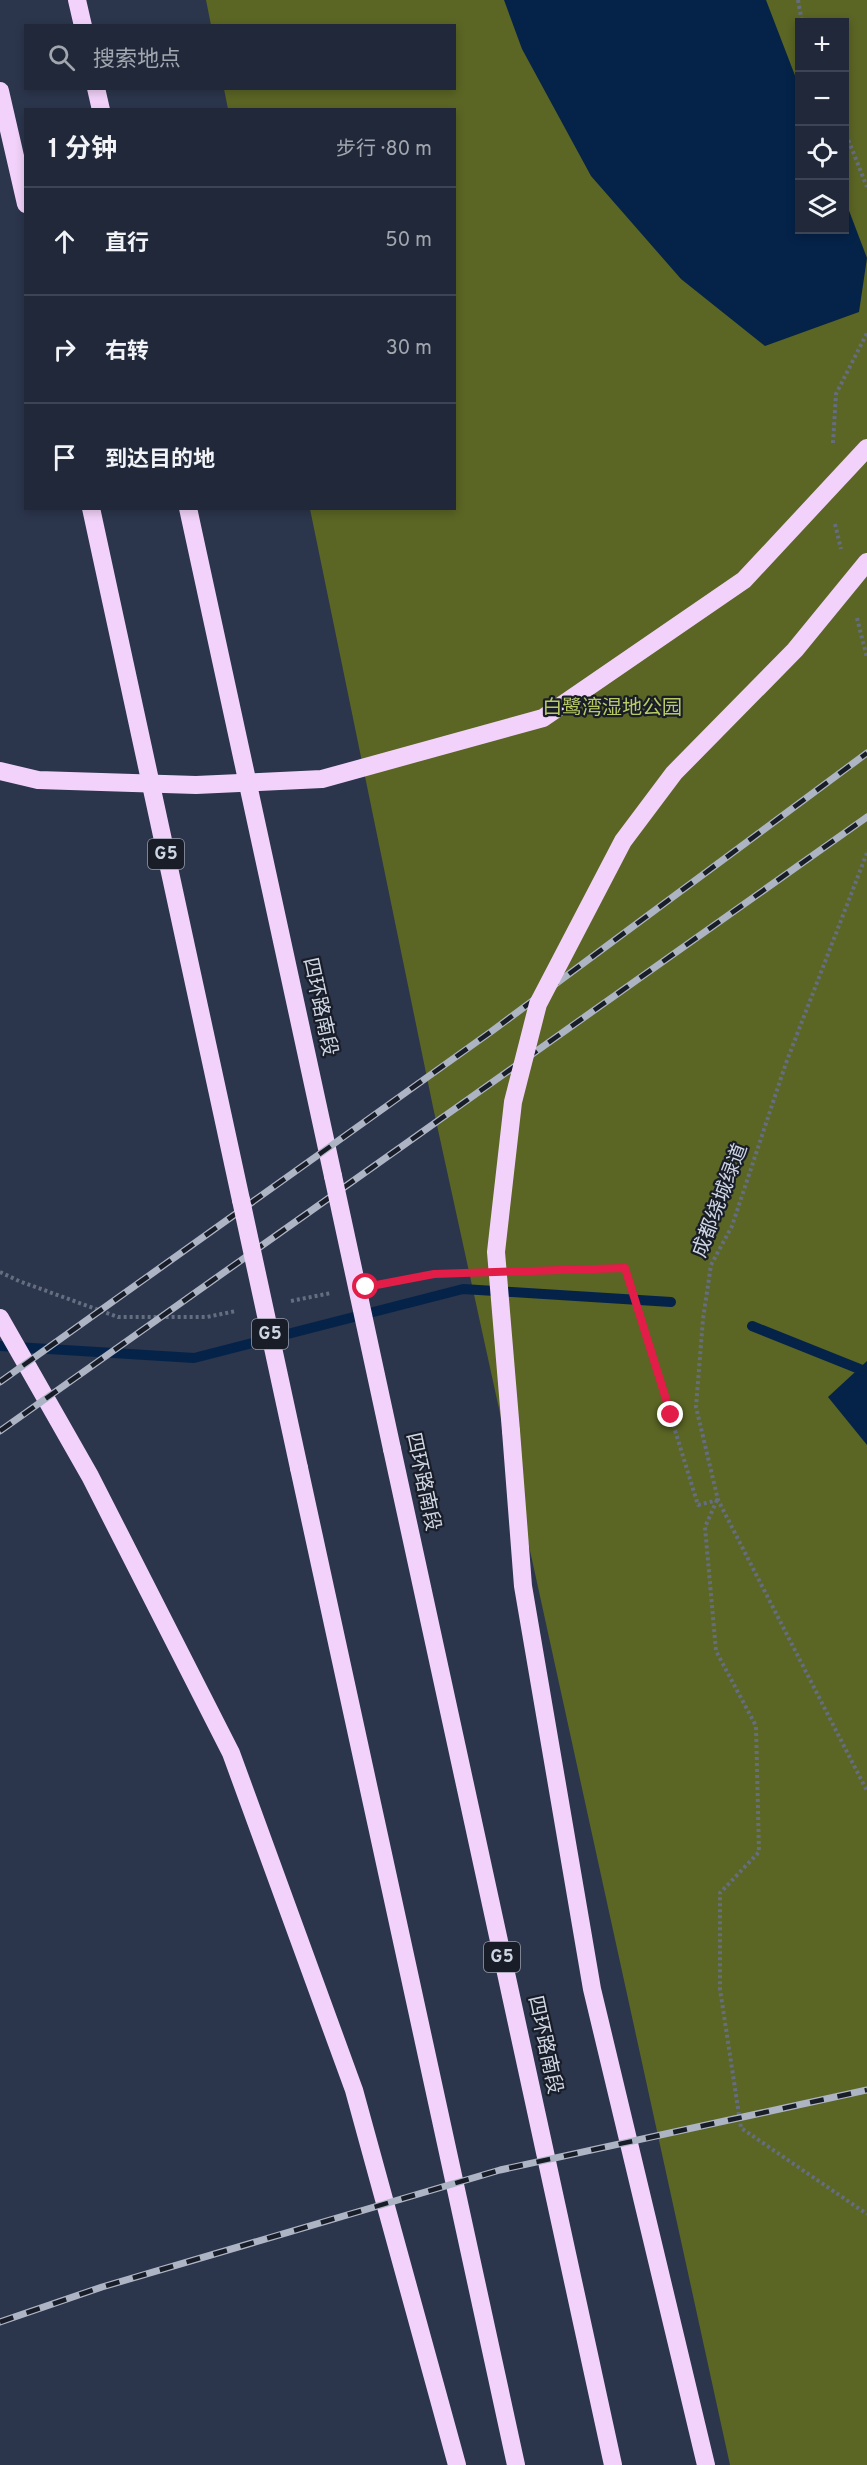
<!DOCTYPE html>
<html lang="zh">
<head>
<meta charset="utf-8">
<style>
  body { margin:0; font-family:Overpass,"Noto Sans SC",sans-serif; background:#283041; color:#f1f3f6 }
  .controls { position:absolute; right:18px; top:18px; display:grid; overflow:hidden; border-radius:0px; box-shadow:0 3px 9px #0003 }
  .controls button { width:54px; height:54px; display:grid; place-items:center; padding:0; border:0; border-bottom:2px solid #3d4453; background:#202839; color:#f1f3f6; font:30px sans-serif }
  .stop { position:absolute; width:18px; height:18px; margin:-14px; border:4px solid #e11d48; border-radius:50%; background:#fff }
  .stop.end { background:#e11d48; border-color:#fff; box-shadow:0 2px 6px #0008 }
  .list { margin:0; padding:0; list-style:none }
  h2 { display:flex; justify-content:space-between; align-items:center; height:78px; margin:0; padding:0 24px; font-size:26px }
  h2 small { font-size:20px; font-weight:400; color:#a2a6ae }
  .list li { display:grid; grid-template-columns:39px 1fr auto; gap:18px; align-items:center; box-sizing:border-box; height:108px; padding:0 24px; border-top:2px solid #3d4453 }
  .list b { display:block; font-size:22px; white-space:nowrap }
  .list em { font-size:20px; font-style:normal; color:#a2a6ae }
  .icon { flex:none; width:33px; height:33px; fill:none; stroke:currentColor; stroke-width:2; stroke-linecap:round; stroke-linejoin:round }
  .map { position:relative; flex:none; width:867px; height:2465px; overflow:hidden }
  .search { position:absolute; background:#202839; box-shadow:0 3px 9px #0003; left:24px; top:24px; width:432px; height:66px; display:flex; align-items:center; gap:15px; box-sizing:border-box; padding:0 21px; border-radius:0px; color:#a2a6ae; font-size:22px }
  .panel { position:absolute; background:#202839; box-shadow:0 3px 9px #0003; left:24px; top:108px; width:432px; height:402px; border-radius:0px }
  .map>svg:first-child { display:block }
  .green { fill:#5b6524; fill-rule:evenodd }
  .water { fill:#052349 }
  .lines { fill:none; stroke-linecap:round; stroke-linejoin:round }
  .stream { stroke:#052349; stroke-width:10 }
  .path { stroke:#656e81; stroke-width:4; stroke-dasharray:3 3; stroke-linecap:butt }
  .highway { stroke:#f2d2fa; stroke-width:18 }
  .rail-casing { stroke:#adb5c5; stroke-width:7 }
  .rail { stroke:#191d28; stroke-width:4.5; stroke-dasharray:14; stroke-linecap:butt }
  .highway-bridge { stroke:#f2d2fa; stroke-width:18 }
  .route { stroke:#e11d48; stroke-width:8 }
  .labels { text-anchor:middle; dominant-baseline:central; stroke-width:4.5; stroke-linejoin:round; paint-order:stroke }
  .shield { fill:#191d28; stroke:#989eab; stroke-width:1.5 }
  .shield-label { font-size:18px; font-weight:bold; fill:#ced5e3 }
  .park-label { font-size:20px; fill:#b9ca65; stroke:#191d28 }
  .street-label { font-size:20px; fill:#ced5e3; stroke:#191d28 }
</style>
</head>
<body>
<div class="map">
<svg width="867" height="2465" viewBox="0 0 867 2465">
  <rect width="100%" height="100%" fill="#2b354c"/>
  <path class="green" d="M206,0H867V2465H730L433,1107L310,509L454,508V110L228,109L224,89L454,88V26L211,25ZM800,22H844V230H800Z"/>
  <g class="water">
    <path d="M504,0H766L799,86L800,230H844L845,200L867,258L859,312L765,346L681,279L591,176L522,49Z"/>
    <path d="M867,1361V1445L828,1397Z"/>
  </g>
  <g class="lines">
    <g class="stream">
      <path d="M752,1326L867,1372"/>
      <path d="M0,1346L194,1358L463,1289L671,1302"/>
    </g>
    <g class="path">
      <path d="M798,0L802,22"/>
      <path d="M844,129L867,187"/>
      <path d="M833,443L836,394L867,333"/>
      <path d="M835,524L841,549"/>
      <path d="M857,618L867,658"/>
      <path d="M867,853L786,1063L732,1226L711,1265L703,1319L696,1407L718,1500L867,1791"/>
      <path d="M525,1271L625,1268L698,1505L718,1500"/>
      <path d="M0,1272L19,1281L118,1317H207L236,1311"/>
      <path d="M385,1283L434,1274L470,1273"/>
      <path d="M291,1301L331,1293"/>
      <path d="M717,1500L705,1527L716,1651L756,1726L759,1852L720,1893V1989L741,2128L867,2214"/>
    </g>
    <g class="highway">
      <path d="M77,0L83,26"/>
      <path d="M96,88L101,110"/>
      <path d="M0,91L26,204"/>
      <path d="M91,508L241,1200"/>
      <path d="M188,508L333,1176"/>
      <path d="M0,1318L90,1476L231,1753L354,2090L457,2465"/>
      <path d="M511,1431L523,1586L592,1989L706,2465"/>
      <path d="M392,1449L613,2465"/>
      <path d="M299,1468L516,2465"/>
    </g>
    <g class="rail-casing">
      <g id="rail">
        <path d="M0,1382L492,1031L867,753"/>
        <path d="M0,1431L867,817"/>
        <path d="M0,2322L102,2287L500,2170L867,2090"/>
      </g>
    </g>
    <use href="#rail" class="rail"/>
    <g class="highway-bridge">
      <path d="M0,771L38,780L196,785L322,779L543,718L744,580L867,448"/>
      <path d="M333,1176L392,1449"/>
      <path d="M241,1200L299,1468"/>
      <path d="M511,1431L496,1252L513,1102L538,1004L623,841L674,773L795,650L867,562"/>
    </g>
  </g>
  <g class="lines">
    <path class="route" d="M366,1287L434,1274L625,1268L671,1415"/>
  </g>
  <g class="labels">
    <g class="shield">
      <rect x="148" y="839" width="36" height="30" rx="4.5"/>
      <rect x="252" y="1319" width="36" height="30" rx="4.5"/>
      <rect x="484" y="1942" width="36" height="30" rx="4.5"/>
    </g>
    <g class="shield-label">
      <text x="166" y="854">G5</text>
      <text x="270" y="1334">G5</text>
      <text x="502" y="1957">G5</text>
    </g>
    <g class="park-label">
      <text x="612" y="709">白鹭湾湿地公园</text>
    </g>
    <g class="street-label">
      <text transform="translate(319 1007) rotate(78)">四环路南段</text>
      <text transform="translate(721 1201) rotate(-69)">成都绕城绿道</text>
      <text transform="translate(422 1482) rotate(78)">四环路南段</text>
      <text transform="translate(544 2045) rotate(78)">四环路南段</text>
    </g>
  </g>
</svg>
<div class="controls">
<button>+</button>
<button>−</button>
<button><svg class="icon" aria-label="locate" viewBox="0 0 24 24"><circle cx="12" cy="12" r="6"/><path d="M12 2v4M12 18v4M2 12h4M18 12h4"/></svg></button>
<button><svg class="icon" aria-label="layers" viewBox="0 0 24 24"><path d="M12 4l9 5-9 5-9-5zM3 14l9 5 9-5"/></svg></button>
</div>
<div class="stop" style="left:366px;top:1287px"></div>
<div class="stop end" style="left:671px;top:1415px"></div>
<div class="search"><svg class="icon" aria-label="search" viewBox="0 0 24 24"><circle cx="10" cy="10" r="6"/><path d="M15 15l6 6"/></svg>搜索地点</div>
<section class="panel">
<h2>1 分钟<small>步行 · 80 m</small></h2>
<ul class="list">
<li><svg class="icon" aria-label="ahead" viewBox="0 0 24 24"><path d="M12 20V5M6 11l6-6 6 6"/></svg><div><b>直行</b></div><em>50 m</em></li>
<li><svg class="icon" aria-label="right" viewBox="0 0 24 24"><path d="M7 20v-9h11M14 6l5 5-5 5"/></svg><div><b>右转</b></div><em>30 m</em></li>
<li><svg class="icon" aria-label="arrive" viewBox="0 0 24 24"><path d="M6 21V4h12l-3 4 3 4H6"/></svg><div><b>到达目的地</b></div></li>
</ul>
</section>
</div>
</body>
</html>
